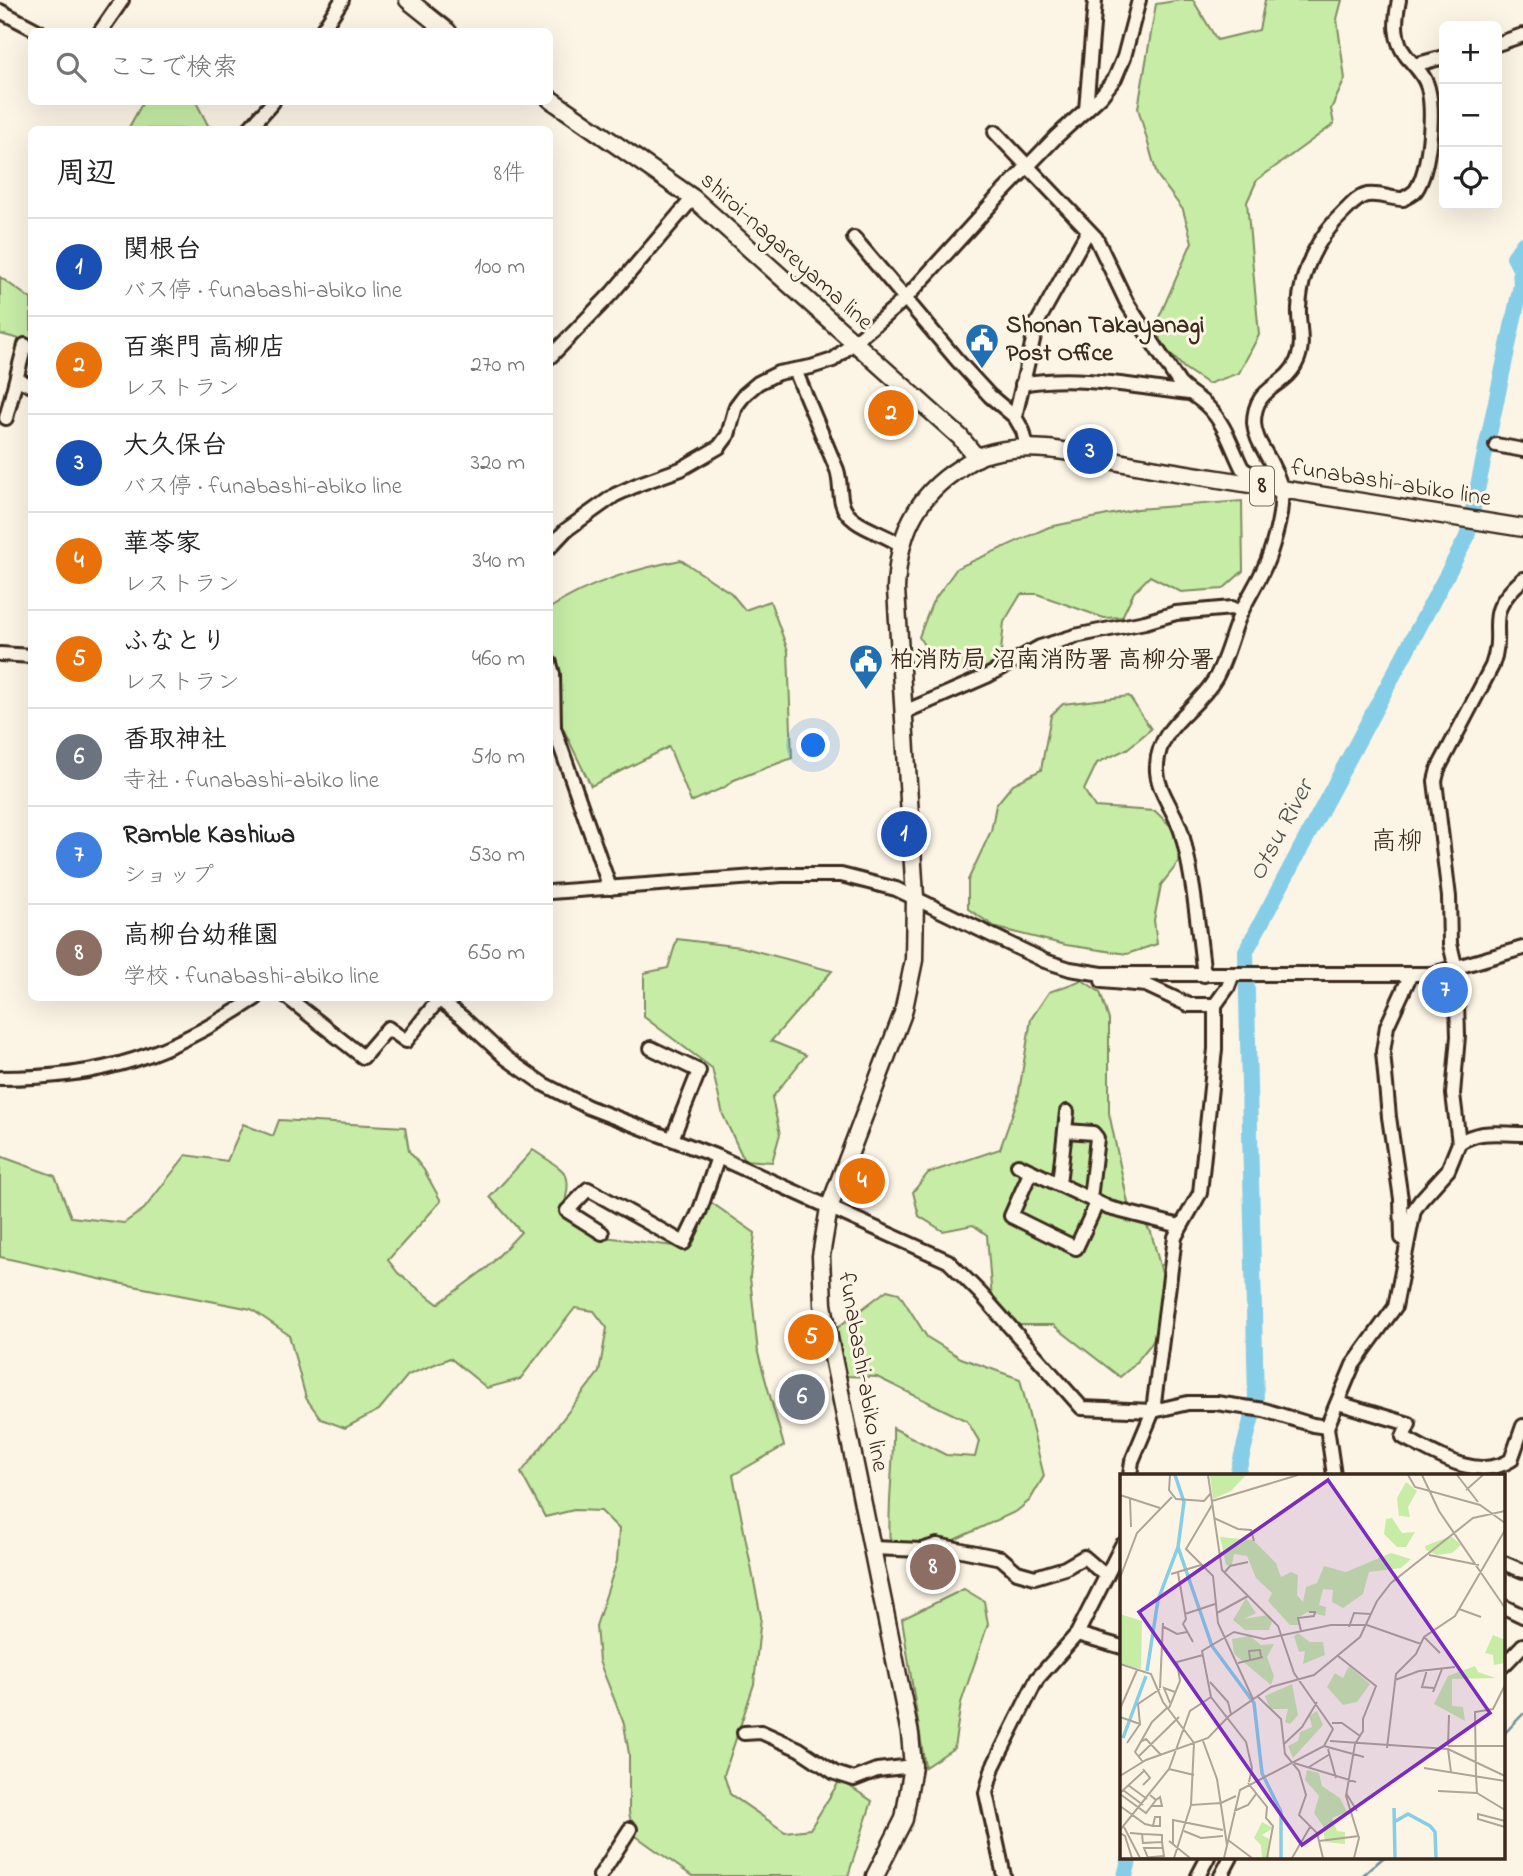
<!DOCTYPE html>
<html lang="ja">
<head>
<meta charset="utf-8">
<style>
  body { margin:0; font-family:"Indie Flower","Klee One",sans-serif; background:#f2f2f2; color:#222 }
  .controls { position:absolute; right:21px; top:21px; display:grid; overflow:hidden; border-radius:10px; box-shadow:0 7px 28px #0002 }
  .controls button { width:63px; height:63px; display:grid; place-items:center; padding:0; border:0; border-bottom:2px solid #e0e0e0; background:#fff; color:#222; font:35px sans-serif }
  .you { position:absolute; left:814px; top:746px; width:24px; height:24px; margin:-18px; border:5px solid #fff; border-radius:50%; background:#1a73e8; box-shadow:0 0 0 10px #1a73e833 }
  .badge { display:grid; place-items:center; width:46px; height:46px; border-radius:50%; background:#db2777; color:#fff; font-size:23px; font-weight:700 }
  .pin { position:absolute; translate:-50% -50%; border:4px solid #fff; box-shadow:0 2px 7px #0006 }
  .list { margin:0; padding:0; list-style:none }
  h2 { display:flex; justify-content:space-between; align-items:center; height:91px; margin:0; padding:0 28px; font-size:30px }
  h2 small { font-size:23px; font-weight:400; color:#767676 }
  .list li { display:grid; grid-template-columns:46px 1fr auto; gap:21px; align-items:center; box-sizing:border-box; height:98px; padding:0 28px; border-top:2px solid #e0e0e0 }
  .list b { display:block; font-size:26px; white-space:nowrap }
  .list p { margin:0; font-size:23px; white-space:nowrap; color:#767676 }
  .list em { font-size:23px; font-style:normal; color:#767676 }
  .icon { flex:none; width:38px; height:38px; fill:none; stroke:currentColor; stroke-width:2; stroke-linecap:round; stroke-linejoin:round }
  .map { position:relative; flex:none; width:1523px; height:1876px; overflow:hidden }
  .search { position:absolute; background:#fff; box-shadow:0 7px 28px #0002; left:28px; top:28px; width:525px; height:77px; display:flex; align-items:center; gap:18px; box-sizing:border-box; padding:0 24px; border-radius:10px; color:#767676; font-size:26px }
  .panel { position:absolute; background:#fff; box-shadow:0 7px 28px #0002; left:28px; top:126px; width:525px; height:875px; border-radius:10px }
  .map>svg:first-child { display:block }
  .green { fill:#c6eca6; stroke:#808b62; stroke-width:2 }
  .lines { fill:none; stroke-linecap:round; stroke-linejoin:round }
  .stream { stroke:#688c97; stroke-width:2.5 }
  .river { stroke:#86cde7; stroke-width:16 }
  .minor-casing { stroke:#3b2a1e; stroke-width:18 }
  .major-casing { stroke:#3b2a1e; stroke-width:21 }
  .minor { stroke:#fcf5e5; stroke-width:12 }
  .major { stroke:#fcf5e5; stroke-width:16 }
  .labels { text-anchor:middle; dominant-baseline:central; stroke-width:6; stroke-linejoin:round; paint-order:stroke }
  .shield { fill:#fcf5e5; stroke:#75675a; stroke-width:2 }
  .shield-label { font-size:23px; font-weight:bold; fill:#3b2a1e }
  .street-label { font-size:24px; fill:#3b2a1e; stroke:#fcf5e5 }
  .poi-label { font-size:24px; font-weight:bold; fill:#3b2a1e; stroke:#fcf5e5; text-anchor:start }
  .water-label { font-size:26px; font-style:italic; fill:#4e5350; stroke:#fcf5e5 }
  .neighbourhood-label { font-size:26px; fill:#3b2a1e; stroke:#fcf5e5 }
  .inset-river { fill:none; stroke:#86cde7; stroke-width:3.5 }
  .inset-road { fill:none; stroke:#afa495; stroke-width:2 }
  .view { fill:#7b2cbf; fill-opacity:0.15; stroke:#7b2cbf; stroke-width:3.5 }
  .inset-edge { fill:none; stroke:#3b2a1e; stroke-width:3.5 }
</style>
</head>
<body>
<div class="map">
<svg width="1523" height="1876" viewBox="0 0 1523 1876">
  <rect width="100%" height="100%" fill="#fcf5e5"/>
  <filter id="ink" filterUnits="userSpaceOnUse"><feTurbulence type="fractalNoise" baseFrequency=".0143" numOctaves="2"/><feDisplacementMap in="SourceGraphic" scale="14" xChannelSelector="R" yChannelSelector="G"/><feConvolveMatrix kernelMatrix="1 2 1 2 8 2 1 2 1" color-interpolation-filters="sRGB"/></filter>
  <g filter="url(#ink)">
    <g class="green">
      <path d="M1181,0H1193L1217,40L1259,30L1265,0H1342L1337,19L1345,79L1331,109L1334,124L1257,180L1247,202L1259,335L1239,373L1208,384L1184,368L1161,344L1156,324L1192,242L1183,210L1157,175L1138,108L1156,4Z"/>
      <path d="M143,102H196L210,129H128Z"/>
      <path d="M0,277L31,299V342L0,334Z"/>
      <path d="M1242,501L1243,571L1223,589L1181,592L1150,576L1134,592L1122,617L1104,618L1037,594H1021L1004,622L999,671H957L935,664L919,637L932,603L957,568L1049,527L1137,509Z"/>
      <path d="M681,560L731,593L745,610L770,601L788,651L792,758L734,780L725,787L691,802L669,747L591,786L560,722L558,668L550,639V608C590,582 635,569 681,560Z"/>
      <path d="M1129,696L1151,729L1127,749L1097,763L1084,790L1095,807L1155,811L1175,830L1182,858L1161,885L1154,920L1157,944L1127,954L1066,945L997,928L968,909V880L991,831L996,805L1013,784L1041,770L1051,715L1063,704Z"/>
      <path d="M677,939L741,947L832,971L771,1041L806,1055L772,1098L780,1134L772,1162L744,1160L723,1115L712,1068L644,1017V973L668,968Z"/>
      <path d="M1082,980L1100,992L1109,1020V1113L1128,1203L1151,1232L1167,1292L1163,1318L1151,1344L1133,1366L1120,1377L1053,1325H1013L992,1300L987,1235L973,1225L943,1231L919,1216L913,1192L928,1173L1000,1149L1018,1098L1031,1019L1049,992Z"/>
      <path d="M279,1120L405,1127L409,1151L424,1170L441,1201L388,1260L398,1273L438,1304L488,1267L521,1232L490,1197L533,1150C572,1176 572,1170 562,1217L605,1237L673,1246L706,1199L755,1233L750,1277L758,1353L784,1446L733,1475L761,1617L754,1684L724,1775L730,1794L785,1832L810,1829L840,1780L872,1801L848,1876H692L633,1834L629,1812V1754L624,1724L599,1661L596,1626L617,1561L619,1529L601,1511L574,1510L545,1517L521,1473L599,1372L607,1328L594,1311L575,1308L520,1379L487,1388L450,1358L408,1375L379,1410L345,1428L321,1419L306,1398L289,1335L251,1309L113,1282L0,1257V1156L55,1176L71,1217L124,1223L144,1209L186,1155L227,1161L243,1124L273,1136Z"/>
      <path d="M887,1290L899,1293L927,1337L961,1358L1020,1379L1044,1476L1030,1500L1017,1511L954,1540L921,1548L890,1545C887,1506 894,1467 893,1428L946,1455L975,1457L979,1441L967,1421L877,1377L842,1376L837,1328Z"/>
      <path d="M964,1589L984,1601L988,1624L961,1703L954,1748L925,1767L902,1619Z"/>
    </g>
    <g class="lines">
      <g class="stream">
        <path d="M1504,1734L1523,1714"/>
        <path d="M1362,1876L1384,1857"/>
      </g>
      <g class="river">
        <path d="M1237,1475L1256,1401L1246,951L1467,537L1521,285L1520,269L1514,257L1523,244"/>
        <path d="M1125,1876L1130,1857"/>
      </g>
      <g class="minor-casing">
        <g id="minor">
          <path d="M0,11L40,32"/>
          <path d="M100,32L122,0"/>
          <path d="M321,32L342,0"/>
          <path d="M1497,44L1523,35"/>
          <path d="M1414,65L1444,57"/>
          <path d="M1086,110L1095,0"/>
          <path d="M248,130L273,102"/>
          <path d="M995,132L1096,238L1127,303L1179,383C1188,393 1200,398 1209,408C1225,424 1232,448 1242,468C1252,477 1263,475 1276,473"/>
          <path d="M854,238L957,360L990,396L1015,417L1023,431L1027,447"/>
          <path d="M550,357L612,293L693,198"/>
          <path d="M795,370L837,470C841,483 839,492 842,503C848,527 884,532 900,545"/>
          <path d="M17,379L32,386"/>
          <path d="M1022,384C1076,374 1136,387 1189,393"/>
          <path d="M1015,417L1037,323L1088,231"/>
          <path d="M6,418L25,345"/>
          <path d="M1496,445L1523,450"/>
          <path d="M550,547L566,530L615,495L639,484L681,469L719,447L728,435L736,406L745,394L758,383L778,373L811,367L833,360L905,299L996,199L1056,137L1101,96L1115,78L1124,57L1139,0"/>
          <path d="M0,654L32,656"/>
          <path d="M550,663L553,674L554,728L610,888"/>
          <path d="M902,713L987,676L1040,647L1075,636L1145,622L1176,613L1232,608L1241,612"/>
          <path d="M550,892L782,875H841L896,889L1045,961L1070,969L1102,974H1433L1523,948"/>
          <path d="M1102,974V981L1146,985L1189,1005H1215"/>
          <path d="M1204,975C1198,928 1194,880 1182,834C1176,811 1155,790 1157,765C1159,725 1197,710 1215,679C1226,660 1231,636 1240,615C1249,594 1263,576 1270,553C1276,535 1283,511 1281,491C1281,481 1274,470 1270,461C1263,448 1255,438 1254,423C1254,385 1285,389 1297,361C1305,344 1298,325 1299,308C1301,270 1318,236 1346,210C1352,204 1358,197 1367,195C1379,193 1391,199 1403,199C1408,196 1413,194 1416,190C1430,169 1434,111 1428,88C1425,76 1415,66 1407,57C1393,40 1395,20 1399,0"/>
          <path d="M288,998L363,1057L388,1028L406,1041L439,999"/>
          <path d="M437,998L463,1018L506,1058L543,1084L588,1107L718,1157L948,1261L980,1293L1082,1408L1153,1411L1188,1403H1216L1264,1410L1313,1425L1327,1427L1353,1365L1395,1307L1414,1210L1421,1200L1448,1170L1459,1143L1453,1094L1458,1036L1456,969L1450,944L1449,897L1435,781L1438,769L1492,666C1507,624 1480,617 1523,579"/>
          <path d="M651,1048L699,1071L672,1139"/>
          <path d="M0,1078C106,1078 169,1055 256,998"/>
          <path d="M1067,1131L1093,1133L1097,1138L1090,1199"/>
          <path d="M1459,1143C1480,1129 1499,1134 1523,1134"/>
          <path d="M1018,1165L1109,1208L1180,1226"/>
          <path d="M1031,1171L1011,1216L1076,1248L1097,1203"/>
          <path d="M1059,1184L1067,1112"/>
          <path d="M602,1233L567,1211L588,1189L684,1243L700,1210L718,1157"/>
          <path d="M1402,1238L1401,1199L1389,1117L1383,1052L1387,1026L1411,974"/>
          <path d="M1338,1403L1409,1424L1403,1437C1434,1453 1476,1482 1511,1460L1523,1426"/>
          <path d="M1327,1427L1334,1475"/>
          <path d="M1130,1475L1132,1461L1153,1411L1175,1237L1200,1193L1215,1049V1005L1228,987L1233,974"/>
          <path d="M872,1548L922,1550L937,1545L1001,1558L1017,1572L1035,1577L1065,1568L1084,1557L1106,1576"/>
          <path d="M1504,1563L1523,1571"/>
          <path d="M1504,1607L1523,1616"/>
          <path d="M1077,1634L1122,1647"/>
          <path d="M1504,1665L1523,1645"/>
          <path d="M744,1733L761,1732L799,1749L835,1773L854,1779L877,1770L913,1766"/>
          <path d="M600,1876L630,1829"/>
          <path d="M1004,1876L986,1793L993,1767L1037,1679L1077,1634L1122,1545"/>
          <path d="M1198,1876L1208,1857"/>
          <path d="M1221,1876L1231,1857"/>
        </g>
      </g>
      <g class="major-casing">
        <g id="major">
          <path d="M408,0L448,32"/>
          <path d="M550,99L693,198L960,437L977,458"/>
          <path d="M875,1876L904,1819L913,1766L910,1734L827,1328L823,1304L821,1256L829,1208L903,1013L914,960L915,897L896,589C898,536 914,497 960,468C967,463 974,458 983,455C1030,440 1077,453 1124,463C1156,469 1187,474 1219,479C1320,496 1422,511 1523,528"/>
        </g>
      </g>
      <use href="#minor" class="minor"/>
      <use href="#major" class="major"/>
    </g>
  </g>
  <defs>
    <g id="civic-pin" transform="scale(1.75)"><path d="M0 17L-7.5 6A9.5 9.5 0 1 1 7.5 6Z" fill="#1f6fb2" stroke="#fcf5e5"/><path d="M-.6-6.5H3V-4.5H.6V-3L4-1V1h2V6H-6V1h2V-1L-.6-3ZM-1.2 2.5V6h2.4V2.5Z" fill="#fff"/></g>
  </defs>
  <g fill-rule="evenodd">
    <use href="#civic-pin" x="982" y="340"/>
    <use href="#civic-pin" x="866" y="661"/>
  </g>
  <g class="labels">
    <rect class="shield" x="1250" y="466.5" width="24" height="39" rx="5"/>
    <g class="shield-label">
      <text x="1262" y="486">8</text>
    </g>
    <g class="street-label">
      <text transform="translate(786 252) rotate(42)">shiroi-nagareyama line</text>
      <text transform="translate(1391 484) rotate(9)">funabashi-abiko line</text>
      <text transform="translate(862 1372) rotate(80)">funabashi-abiko line</text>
    </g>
    <g class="poi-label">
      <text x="1006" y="326">Shonan Takayanagi<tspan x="1006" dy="28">Post Office</tspan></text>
      <text x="890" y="661">柏消防局 沼南消防署 高柳分署</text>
    </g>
    <g class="water-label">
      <text transform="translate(1282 831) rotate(-62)">Otsu River</text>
    </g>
    <g class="neighbourhood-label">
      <text x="1397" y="843">高柳</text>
    </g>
  </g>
  <g transform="translate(1120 1474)">
    <rect width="385" height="385" fill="#fcf5e5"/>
    <path d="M90,1H126L111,17L93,25ZM286,8L297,17L288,33L290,43L279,42L277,24ZM272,44L282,59L295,58L286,73H277L264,60L266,45ZM331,62L341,71L332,79L317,81L306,76L305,72ZM100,63L133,66L156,89L161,103L171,98L178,101L177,121L183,128L186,113L197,109L204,92L226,98L271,79L291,85L281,94L249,98L243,120L223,134L212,128L213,116L203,115L199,131L206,133L205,142L188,138L179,143V151H170L148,127L152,119L136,104L127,82L114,80L112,91H106ZM126,124L136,139L124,145L147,141L152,147L149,156H125L113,146ZM0,140L22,147L21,195L0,190ZM178,159L190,168H203L205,181L183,190L185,177L179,178L174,162ZM373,161L385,166V189L374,191L373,181L365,179ZM130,162L141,171L154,170L147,183L154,202L151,211L114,180L112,165ZM229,192L250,210L237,228L223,231L207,213L215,199L223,204ZM355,192L358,198L376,204L332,205V232L343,233L345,247L314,230L328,202ZM172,210L178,241L170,250L165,248L168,235H150L145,222ZM197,237L203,251L173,284L168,272L178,267L180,258L192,253L189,242ZM187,296L199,299L202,312L220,324L227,338L212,344L217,357L225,358V370L205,368L203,352L194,339L199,322L185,306ZM142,348L153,354L142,361L149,365V384H142L141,371L134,364Z" fill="#c6eca6"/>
    <path class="inset-river" d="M55,1L64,28L58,73L92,172L134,229L142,299L161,338V384M27,197L38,126L58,73M3,264L26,202M274,334L275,384M274,348L288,340L310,352L315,358L316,384"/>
    <path class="inset-road" d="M50,1L49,16L56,25L84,27L91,19M88,1L102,96L158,152L174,199L213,255L204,272L120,316L104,384M288,1L295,13L360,31L385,49M302,1L319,37L385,134M337,1L358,28M346,16L363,1M0,21L40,34M10,25L11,53M92,27L178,1M92,31L66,75L93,102L98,149L133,225M94,44L118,55L131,56L134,67M309,81L359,91M58,99L66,145L63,150L73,168M104,99L110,92L128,88M51,100L81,91M0,104L17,59L52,23M339,135L361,143M97,139L128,122M65,140L95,130M42,152L57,160L67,158M229,153L234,139L251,140M181,157L178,144L194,142L195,138H189M304,163L320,179M218,182L256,212L243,245V257L235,270L226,322L239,364L234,384M130,185L129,177L140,176L141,183M118,189L143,183M0,190L31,200L43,228L74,269L71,331L101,329L116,322M307,196L302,213L314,214M275,206L299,197L335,193M90,208L108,228L111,240M40,214L43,149M313,218L322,195M137,222L161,245L165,280L179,297L186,321L179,341L197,359L203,384M50,229L44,214L55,218M49,234L60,207L57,188L83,181M0,235L17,196M0,243L20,250L18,230L40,215M212,249H222L240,262M83,267L97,305L107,371M210,267L328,275L385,302M20,268L26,265L41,281M7,269L20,250M164,270L182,253L197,228M204,272L244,283M328,272H385M328,272L329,241M267,274L276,200L296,180L304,163L335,142L385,56M208,275L216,304M328,275L331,298M19,282L59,243M23,288L15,278L32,248L48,233M174,289L236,308M189,293L210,280M304,294L385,307M23,295L30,304L23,311M49,295L74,301M0,302L26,286L88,264L109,242L151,213L194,201L240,163L257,127L271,109L353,44L385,37M356,302L355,238L373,235L385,211M356,302L357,319L385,336M129,308L132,294L126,268L91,223L82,177L114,158L144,165L211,151H247L301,170M128,309L147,333L146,344L153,352L147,384M8,311L27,325M3,316L23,331M318,317L357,319M0,319L24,297M226,319L237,337M0,320L26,339L36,326L30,321M0,332L25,350L33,352H40V343H35L33,352M31,332H42L40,323L36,326M114,337L128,331L136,320M385,347L358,340V345L385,353M4,353L20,384M0,356L49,295L70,237L91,223M64,357L81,364L103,362M0,359L5,362L12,384M10,359L22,360L23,370M22,360L42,361V368M108,366L132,384M49,367L70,384M199,367L239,362M53,371V346L103,356M21,384L44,382L42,368L22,369M28,384L24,374H43M54,384L71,331M172,384L190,353"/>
    <path class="view" d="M208,6L370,239L182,371L19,138Z"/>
    <rect width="385" height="385" class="inset-edge"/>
  </g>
</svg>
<div class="controls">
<button>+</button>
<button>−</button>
<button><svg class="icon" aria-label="locate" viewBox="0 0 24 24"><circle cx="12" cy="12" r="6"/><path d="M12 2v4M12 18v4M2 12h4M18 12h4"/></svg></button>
</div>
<div class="you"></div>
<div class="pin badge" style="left:904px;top:834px;background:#1a4fb4">1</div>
<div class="pin badge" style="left:891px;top:413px;background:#e8710a">2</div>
<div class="pin badge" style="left:1090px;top:451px;background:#1a4fb4">3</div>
<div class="pin badge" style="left:862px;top:1181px;background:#e8710a">4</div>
<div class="pin badge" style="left:811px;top:1337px;background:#e8710a">5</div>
<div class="pin badge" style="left:802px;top:1397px;background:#6b7280">6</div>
<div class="pin badge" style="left:1445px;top:990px;background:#3f7fe0">7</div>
<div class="pin badge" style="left:933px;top:1567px;background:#8d6e63">8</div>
<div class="search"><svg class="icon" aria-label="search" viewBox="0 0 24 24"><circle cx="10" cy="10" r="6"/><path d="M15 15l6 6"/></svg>ここで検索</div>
<section class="panel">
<h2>周辺<small>8件</small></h2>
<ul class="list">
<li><span class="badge" style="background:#1a4fb4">1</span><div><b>関根台</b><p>バス停 · funabashi-abiko line</p></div><em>100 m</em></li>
<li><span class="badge" style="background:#e8710a">2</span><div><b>百楽門 高柳店</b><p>レストラン</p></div><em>270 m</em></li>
<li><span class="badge" style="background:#1a4fb4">3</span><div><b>大久保台</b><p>バス停 · funabashi-abiko line</p></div><em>320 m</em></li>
<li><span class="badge" style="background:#e8710a">4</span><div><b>華苓家</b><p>レストラン</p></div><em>340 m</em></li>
<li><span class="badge" style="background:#e8710a">5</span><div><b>ふなとり</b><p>レストラン</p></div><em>460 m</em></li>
<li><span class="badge" style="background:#6b7280">6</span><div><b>香取神社</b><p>寺社 · funabashi-abiko line</p></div><em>510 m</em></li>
<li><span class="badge" style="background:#3f7fe0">7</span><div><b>Ramble Kashiwa</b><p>ショップ</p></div><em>530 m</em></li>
<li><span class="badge" style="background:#8d6e63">8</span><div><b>高柳台幼稚園</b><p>学校 · funabashi-abiko line</p></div><em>650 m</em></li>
</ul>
</section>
</div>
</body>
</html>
